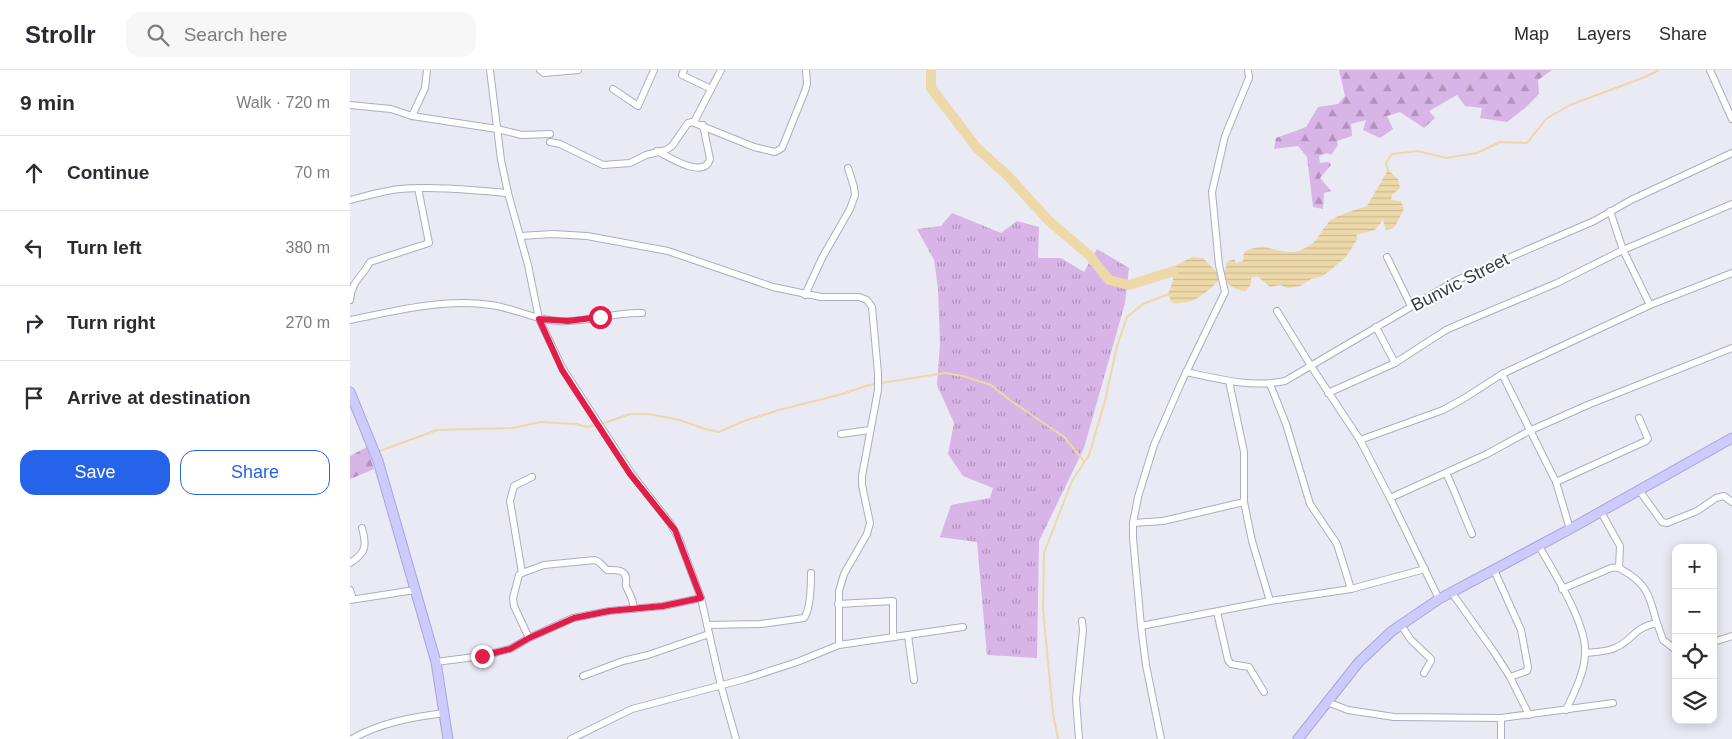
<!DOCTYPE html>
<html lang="en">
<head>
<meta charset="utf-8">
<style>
  body { margin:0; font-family:Helvetica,sans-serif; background:#f7f7f7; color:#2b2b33 }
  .controls { position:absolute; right:15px; bottom:15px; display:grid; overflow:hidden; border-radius:10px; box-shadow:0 2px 12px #0003 }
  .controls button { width:45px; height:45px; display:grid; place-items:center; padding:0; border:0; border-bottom:1px solid #e1e1e2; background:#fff; color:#2b2b33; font:25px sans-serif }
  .stop { position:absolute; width:15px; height:15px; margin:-11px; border:4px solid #e11d48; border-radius:50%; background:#fff }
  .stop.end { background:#e11d48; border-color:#fff; box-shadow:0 1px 5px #0008 }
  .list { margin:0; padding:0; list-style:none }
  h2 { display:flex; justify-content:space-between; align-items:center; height:65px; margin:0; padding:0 20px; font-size:21px }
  h2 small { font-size:16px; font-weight:400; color:#7c7c81 }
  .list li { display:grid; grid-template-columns:32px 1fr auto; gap:15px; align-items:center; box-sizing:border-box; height:75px; padding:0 20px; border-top:1px solid #e1e1e2 }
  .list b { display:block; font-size:19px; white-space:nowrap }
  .list em { font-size:16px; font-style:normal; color:#7c7c81 }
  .actions { display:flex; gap:10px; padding:15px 20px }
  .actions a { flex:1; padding:11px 0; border:1px solid #2563eb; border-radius:15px; text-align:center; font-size:18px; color:#2563eb }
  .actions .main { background:#2563eb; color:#fff }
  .icon { flex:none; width:28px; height:28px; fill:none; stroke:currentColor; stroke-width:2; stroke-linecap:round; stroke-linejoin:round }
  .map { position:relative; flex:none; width:1382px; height:669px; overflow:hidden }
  header { display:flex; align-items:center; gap:30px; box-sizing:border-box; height:70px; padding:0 25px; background:#fff; border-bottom:1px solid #e1e1e2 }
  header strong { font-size:24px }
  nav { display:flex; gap:28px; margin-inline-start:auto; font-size:18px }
  .search { width:350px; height:45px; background:#f7f7f7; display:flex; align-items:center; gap:12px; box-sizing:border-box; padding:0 18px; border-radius:15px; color:#7c7c81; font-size:19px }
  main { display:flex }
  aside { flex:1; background:#fff }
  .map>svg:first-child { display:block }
  .grass { fill:url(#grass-tufts) }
  .forest { fill:url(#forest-firs) }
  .water { fill:url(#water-rules) }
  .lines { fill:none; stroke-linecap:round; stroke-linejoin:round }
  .stream { stroke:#edd8a9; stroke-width:2 }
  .river { stroke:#edd8a9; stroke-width:10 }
  .minor-casing { stroke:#acadbf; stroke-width:8 }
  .secondary-casing { stroke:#a5a4dd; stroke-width:11 }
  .minor { stroke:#fff; stroke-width:6 }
  .secondary { stroke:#cdcbfc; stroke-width:9 }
  .route { stroke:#e11d48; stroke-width:6 }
  .labels { text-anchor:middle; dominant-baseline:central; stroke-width:4; stroke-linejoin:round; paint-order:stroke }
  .street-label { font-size:18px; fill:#383a47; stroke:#fff }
</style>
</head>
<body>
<header>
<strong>Strollr</strong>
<div class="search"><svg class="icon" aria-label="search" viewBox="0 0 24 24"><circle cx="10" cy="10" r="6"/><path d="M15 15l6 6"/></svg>Search here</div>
<nav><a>Map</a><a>Layers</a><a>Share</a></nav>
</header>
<main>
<aside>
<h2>9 min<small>Walk · 720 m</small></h2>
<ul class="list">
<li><svg class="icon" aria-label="ahead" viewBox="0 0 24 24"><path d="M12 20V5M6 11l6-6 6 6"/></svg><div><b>Continue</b></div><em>70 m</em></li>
<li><svg class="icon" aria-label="left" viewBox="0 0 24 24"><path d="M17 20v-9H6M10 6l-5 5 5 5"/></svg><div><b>Turn left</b></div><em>380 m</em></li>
<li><svg class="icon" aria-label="right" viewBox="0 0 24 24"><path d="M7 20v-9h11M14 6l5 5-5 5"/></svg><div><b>Turn right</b></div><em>270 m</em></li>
<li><svg class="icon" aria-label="arrive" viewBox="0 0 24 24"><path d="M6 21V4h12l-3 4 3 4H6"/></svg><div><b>Arrive at destination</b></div></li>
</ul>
<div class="actions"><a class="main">Save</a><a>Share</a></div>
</aside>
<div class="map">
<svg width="1382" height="669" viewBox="0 0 1382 669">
  <defs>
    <pattern id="grass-tufts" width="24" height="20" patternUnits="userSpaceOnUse" patternTransform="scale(1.25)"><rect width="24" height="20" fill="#d9b4e6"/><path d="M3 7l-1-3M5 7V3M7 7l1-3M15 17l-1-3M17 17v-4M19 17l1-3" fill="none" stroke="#b193bc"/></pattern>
    <pattern id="forest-firs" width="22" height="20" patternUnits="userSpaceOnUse" patternTransform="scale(1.25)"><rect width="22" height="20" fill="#d9b4e6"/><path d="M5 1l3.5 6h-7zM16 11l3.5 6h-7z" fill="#b193bc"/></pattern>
    <pattern id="water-rules" width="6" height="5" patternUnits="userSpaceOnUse" patternTransform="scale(1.25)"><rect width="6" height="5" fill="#edd8a9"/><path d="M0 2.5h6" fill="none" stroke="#ccba93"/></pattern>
  </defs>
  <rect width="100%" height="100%" fill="#e9eaf4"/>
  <path class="grass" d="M602,143L651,163L667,151L689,157L688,188H711L734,202L747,179L779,198L775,233L734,378L689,471L687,588L637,585L627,472L590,467L601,435L640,428L643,418L613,406L598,384L604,353L587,315L590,274L588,218L584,190L567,159L591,156Z"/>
  <g class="forest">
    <path d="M989,0H1207H1202L1188,10L1189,24L1175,38L1157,52L1130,48L1132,38L1115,36L1107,25L1079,41L1085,48L1074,58L1050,42L1037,46L1043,59L1030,68L1013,60L1016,50L1001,54L1002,66L987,71L988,75L981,85L977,83L969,86L970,93L979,92L981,95L970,108L981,121L974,123L973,139L963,137L957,87L948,76L924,79L926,68L956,57L968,37L988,34L995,26Z"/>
    <path d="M17,377L24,399L0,409V386Z"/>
  </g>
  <path class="water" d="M1038,100L1048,109L1050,118L1042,125L1041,130L1051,131L1054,139L1044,158L1036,160L1033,150L1025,160L1006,165L1008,168L996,187L973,206L961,209L950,216L938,218L930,215L920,217L907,206L901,208V214L896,221C884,221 881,214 870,209C856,224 843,235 822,233L818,224C821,216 826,206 822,197L842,187L853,188L867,202L875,201L877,192L884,189L886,193L893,191L894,182C918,169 930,188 951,180C967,174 968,165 978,153C985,145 1006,140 1017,136Z"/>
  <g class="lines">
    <g class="stream">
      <path d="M1038,101L1036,93L1042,84L1068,81L1096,88L1127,83L1150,72L1177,73L1196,49L1220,35L1295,7L1309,0"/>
      <path d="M251,354L280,344H298L330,350L355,359L369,362L394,351L429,340L489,325L519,315L595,303L613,306L641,315L660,330L714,367L734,391"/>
      <path d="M27,382L87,360L163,358L190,352L226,354L237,357L246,355"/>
      <path d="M708,669L703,644L693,539L694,483L722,411L739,385L755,331L767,276L777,247L793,234L819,224"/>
    </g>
    <path class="river" d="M581,0V18L627,78L658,106L699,151L739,185L759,210L779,215L824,201"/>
    <g class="minor-casing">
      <g id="minor">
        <path d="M140,0L151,90L158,123L178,195L189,249L213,299L281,403L320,453L329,469L351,528L371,616L386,669"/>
        <path d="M190,0L194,3L228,0"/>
        <path d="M334,0L332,5L361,19"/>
        <path d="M1360,0L1382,49"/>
        <path d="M263,19L288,36L304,0"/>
        <path d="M0,35L41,39L62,46L147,59L172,65L200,64"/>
        <path d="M62,46L75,18L77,0"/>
        <path d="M344,52L371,0"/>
        <path d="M200,72L210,74L253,95L280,93L296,85L316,80L322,76L338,53L342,52L404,77L425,82L432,78L455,21L457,14L456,0"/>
        <path d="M307,81C319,87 354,110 360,89L353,55"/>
        <path d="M0,130C16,126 33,121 49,119C85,116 122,120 158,123"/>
        <path d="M1260,141L1273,180L1300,235"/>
        <path d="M170,166L203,164L237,166L318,181L423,217L471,227H509L517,230L522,237L528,303V320L512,406V415L520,453L517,464L494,504L489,521V575L447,592L395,609L282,639L221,669"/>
        <path d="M1037,187L1061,236"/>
        <path d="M455,225L472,188L500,139L505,125L504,117L498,98"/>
        <path d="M0,230C2,210 11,209 20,192L79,173L68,118"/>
        <path d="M927,241L961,296L1010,370L1040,428L1089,529"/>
        <path d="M0,250C46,241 94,228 141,235C164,238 185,250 208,251C236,253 263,242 292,243"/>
        <path d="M1026,257L1045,293"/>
        <path d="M836,302C869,309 901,318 935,311L1105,211L1244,151L1281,130L1382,83"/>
        <path d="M1152,304L1206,412L1220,459"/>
        <path d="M879,311L894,382V432L902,471L920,531"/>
        <path d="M920,314L936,354L960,434L987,474L1001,519"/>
        <path d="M978,323L1045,293L1096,260L1112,253L1207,213L1273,180L1382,134"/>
        <path d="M491,364L520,360"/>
        <path d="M1010,370L1093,340L1113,329L1152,304L1300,235L1382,203"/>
        <path d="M1096,403C1106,423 1113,444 1122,464"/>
        <path d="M1206,412L1296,371L1298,369L1289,348"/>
        <path d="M1289,420L1312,452L1317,453L1347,441L1366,428L1374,426L1382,432"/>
        <path d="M1040,428L1137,384L1179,361L1240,334L1382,278"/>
        <path d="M1251,442L1270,476L1269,498"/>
        <path d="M783,453L813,451L894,432"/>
        <path d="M1189,476C1204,503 1238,555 1235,585C1234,604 1224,623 1216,640"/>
        <path d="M0,493C16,483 17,476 12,458"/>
        <path d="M1144,500L1171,560L1178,597L1177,601L1160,607"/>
        <path d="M172,503L194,495L245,490L249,492L257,500C265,500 276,499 276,509C277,513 275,512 276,516C280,526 283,527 284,539"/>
        <path d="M1212,519L1261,498C1269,496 1272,500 1279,504C1300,518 1300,531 1307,553"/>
        <path d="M0,520L3,529"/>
        <path d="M1102,523L1144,582L1160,607L1179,645"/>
        <path d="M0,530L65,520"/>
        <path d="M488,534L543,531V566"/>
        <path d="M867,542L878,590L881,594L899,597L914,622"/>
        <path d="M357,555L411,554L454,548C461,539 461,514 461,503"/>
        <path d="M1051,555L1061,570L1081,589V591L1074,603"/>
        <path d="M791,556L920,531L1001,519L1075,499"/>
        <path d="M558,565L564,610"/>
        <path d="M179,568L164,536L163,528L169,505L172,503L160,431L164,416L182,407"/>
        <path d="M1363,572L1382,566"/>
        <path d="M489,575L613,557"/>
        <path d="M1235,583C1246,582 1258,582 1267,577C1285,568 1283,558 1307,553L1313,570L1326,580"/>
        <path d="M86,592L132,586L160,579L179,568L223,548L259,541L313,536L351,528"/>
        <path d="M233,606L273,591L298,585L359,564"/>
        <path d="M977,632L998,640L1044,647L1151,648L1263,633"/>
        <path d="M1151,648V669"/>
        <path d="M2,669C29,653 63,647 94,643"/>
        <path d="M729,669L726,629L733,560L732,551"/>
        <path d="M811,669L796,595L791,556L783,468V453L788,427L804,375L831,313L875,222L869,195L862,122L875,66L899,8L898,0"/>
      </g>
    </g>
    <g class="secondary-casing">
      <g id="secondary">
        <path d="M0,322L28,391L86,592L98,669"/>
        <path d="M948,669L1009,592L1042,561L1089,529L1220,459L1382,368"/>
      </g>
    </g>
    <use href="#minor" class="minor"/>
    <use href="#secondary" class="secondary"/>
  </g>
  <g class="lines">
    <path class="route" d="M132,586L160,579L179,568L224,548L259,541L313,536L351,528L325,460L280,404L212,300L189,249L218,251L250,247"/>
  </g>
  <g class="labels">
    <g class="street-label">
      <text transform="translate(1110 212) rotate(-27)">Bunvic Street</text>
    </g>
  </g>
</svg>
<div class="controls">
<button>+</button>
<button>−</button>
<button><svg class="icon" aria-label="locate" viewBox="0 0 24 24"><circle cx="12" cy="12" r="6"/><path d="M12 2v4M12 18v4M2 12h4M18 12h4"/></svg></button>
<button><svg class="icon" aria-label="layers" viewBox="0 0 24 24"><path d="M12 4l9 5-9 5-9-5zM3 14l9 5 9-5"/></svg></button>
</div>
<div class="stop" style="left:250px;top:247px"></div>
<div class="stop end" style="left:132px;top:586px"></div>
</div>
</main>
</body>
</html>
